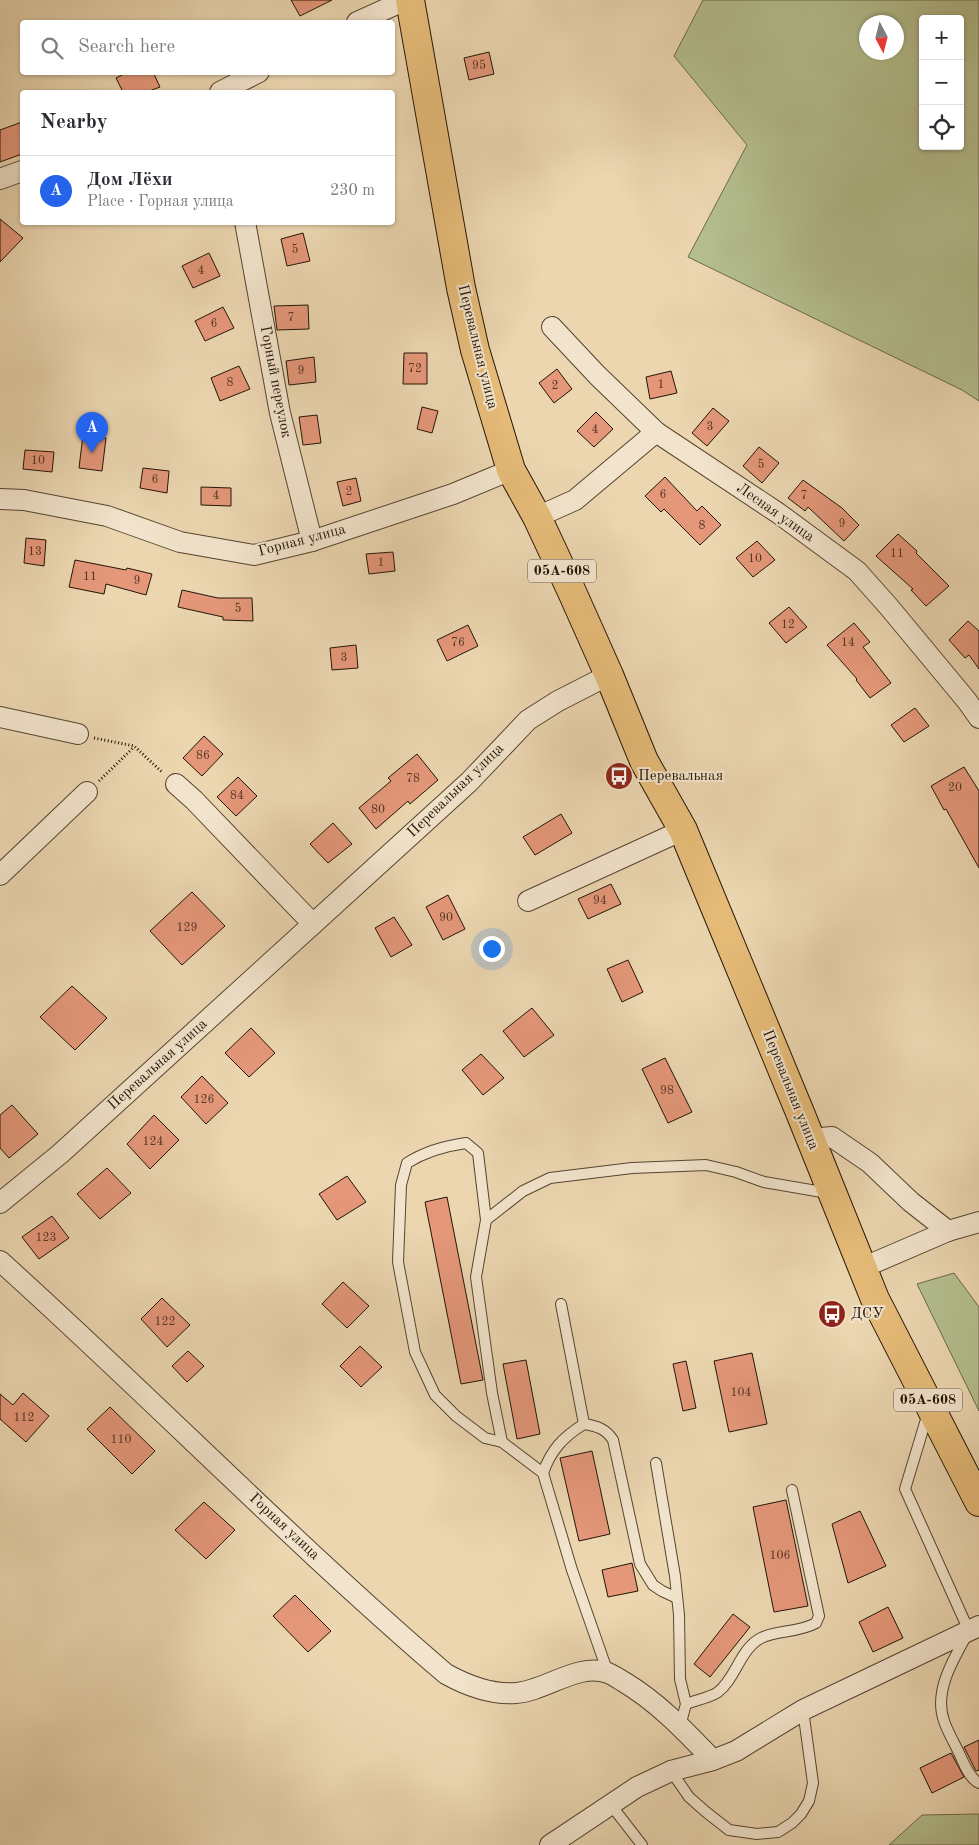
<!DOCTYPE html>
<html lang="en">
<head>
<meta charset="utf-8">
<style>
  body { margin:0; font-family:"Old Standard TT",serif; background:#f2f2f3; color:#2b2b33 }
  .controls { position:absolute; right:15px; top:15px; display:grid; overflow:hidden; border-radius:5px; box-shadow:0 1px 4px #0004 }
  .controls button { width:45px; height:45px; display:grid; place-items:center; padding:0; border:0; border-bottom:1px solid #e1e1e2; background:#fff; color:#2b2b33; font:25px sans-serif }
  .compass { position:absolute; left:859px; top:15px; width:45px; height:45px; border-radius:50%; background:#fff; box-shadow:0 1px 4px #0004; rotate:173deg }
  .you { position:absolute; left:491px; top:948px; width:18px; height:18px; margin:-12px; border:4px solid #fff; border-radius:50%; background:#1a73e8; box-shadow:0 0 0 8px #1a73e833 }
  .badge { display:grid; place-items:center; width:32px; height:32px; border-radius:50%; background:#2563eb; color:#fff; font-size:16px; font-weight:700 }
  .pin { position:absolute; translate:-50% -41px; filter:drop-shadow(0 1px 2px #0008) }
  .pin::after { content:''; position:absolute; top:26px; width:18px; height:15px; background:inherit; clip-path:polygon(0 0,100% 0,50% 100%) }
  .list { margin:0; padding:0; list-style:none }
  h2 { display:flex; justify-content:space-between; align-items:center; height:65px; margin:0; padding:0 20px; font-size:21px }
  h2 small { font-size:16px; font-weight:400; color:#7c7c81 }
  .list li { display:grid; grid-template-columns:32px 1fr auto; gap:15px; align-items:center; box-sizing:border-box; height:70px; padding:0 20px; border-top:1px solid #e1e1e2 }
  .list b { display:block; font-size:19px; white-space:nowrap }
  .list p { margin:0; font-size:16px; white-space:nowrap; color:#7c7c81 }
  .list em { font-size:16px; font-style:normal; color:#7c7c81 }
  .icon { flex:none; width:28px; height:28px; fill:none; stroke:currentColor; stroke-width:2; stroke-linecap:round; stroke-linejoin:round }
  .map { position:relative; flex:none; width:979px; height:1845px; overflow:hidden }
  .search { position:absolute; background:#fff; box-shadow:0 1px 4px #0004; left:20px; top:20px; width:375px; height:55px; display:flex; align-items:center; gap:12px; box-sizing:border-box; padding:0 18px; border-radius:5px; color:#7c7c81; font-size:19px }
  .panel { position:absolute; background:#fff; box-shadow:0 1px 4px #0004; left:20px; top:90px; width:375px; height:135px; border-radius:5px }
  .map>svg:first-child { display:block }
  .green { fill:#b4be8e; stroke:#6c694a; fill-rule:evenodd }
  .building { fill:#e49779; stroke:#231407 }
  .lines { fill:none; stroke-linecap:round; stroke-linejoin:round }
  .service-casing { stroke:#554431; stroke-width:12 }
  .minor-casing { stroke:#554431; stroke-width:22 }
  .trunk-casing { stroke:#231407; stroke-width:30 }
  .path { stroke:#231407; stroke-width:3; stroke-dasharray:1 2.5; stroke-linecap:butt }
  .service { stroke:#f2e4cc; stroke-width:10 }
  .minor { stroke:#f2e4cc; stroke-width:20 }
  .trunk { stroke:#e6bb78; stroke-width:28 }
  .labels { text-anchor:middle; dominant-baseline:central; stroke-width:4; stroke-linejoin:round; paint-order:stroke }
  .number-label { font-size:12px; fill:#533524 }
  .shield { fill:#f2e4cc; stroke:#615242; stroke-width:1 }
  .shield-label { font-size:14px; font-weight:bold; fill:#231407 }
  .street-label { font-size:15px; fill:#231407; stroke:#f2e4cc }
  .poi-label { font-size:15px; fill:#231407; stroke:#f2e4cc; text-anchor:start }
</style>
</head>
<body>
<div class="map">
<svg width="979" height="1845" viewBox="0 0 979 1845">
  <rect width="100%" height="100%" fill="#ebd6b0"/>
  <filter id="stains"><feTurbulence type="fractalNoise" baseFrequency=".004" numOctaves="4"/><feColorMatrix values="0 0 0 0 .2 0 0 0 0 .09 0 0 0 0 .02 0 0 0 .5 -.17"/></filter>
  <radialGradient id="worn" r=".72"><stop offset=".6" stop-color="#630" stop-opacity="0"/><stop offset="1" stop-color="#630" stop-opacity=".3"/></radialGradient>
  <g class="green">
    <path d="M703,0H979V401L962,390L688,257L747,145L674,56ZM923,19H960V146H923ZM866,22H896V52H866Z"/>
    <path d="M954,1273L979,1307V1411L917,1284Z"/>
    <path d="M979,1814V1845H889L922,1815Z"/>
  </g>
  <g class="building">
    <path d="M291,0H332L300,16Z"/>
    <path d="M489,52L494,74L469,80L464,58Z"/>
    <path d="M128,72H153L160,87L147,92H123L116,78Z"/>
    <path d="M22,122V154L0,162V130Z"/>
    <path d="M0,219L23,238L0,262Z"/>
    <path d="M303,233L310,261L287,266L281,239Z"/>
    <path d="M209,253L220,276L193,288L182,266Z"/>
    <path d="M308,305L309,329L277,330L274,306Z"/>
    <path d="M223,307L234,328L205,341L195,321Z"/>
    <path d="M404,353H427V384H403Z"/>
    <path d="M314,357L316,382L289,385L286,361Z"/>
    <path d="M239,366L250,389L220,401L211,378Z"/>
    <path d="M557,369L572,389L554,403L539,383Z"/>
    <path d="M671,371L677,393L650,399L646,377Z"/>
    <path d="M422,407L438,411L432,433L417,429Z"/>
    <path d="M713,408L729,421L707,446L692,433Z"/>
    <path d="M596,412L613,429L594,447L577,431Z"/>
    <path d="M317,415L321,443L303,445L299,417Z"/>
    <path d="M83,435L106,438L102,471L79,468Z"/>
    <path d="M759,447L779,463L762,483L743,466Z"/>
    <path d="M25,450L54,452L52,472L23,469Z"/>
    <path d="M143,468L169,471L167,493L140,488Z"/>
    <path d="M665,477L697,511L702,506L721,525L700,545L664,509L661,512L645,496Z"/>
    <path d="M356,478L361,501L343,506L337,482Z"/>
    <path d="M803,480L842,508L859,525L844,541L808,507L805,511L788,498Z"/>
    <path d="M201,487L231,488V506L201,505Z"/>
    <path d="M898,534L917,551L916,553L949,586L926,606L911,590L913,589L876,556Z"/>
    <path d="M26,538L46,540L44,566L24,563Z"/>
    <path d="M757,541L775,560L753,577L736,558Z"/>
    <path d="M393,552L395,571L369,574L366,554Z"/>
    <path d="M75,560L126,570L127,568L152,574L146,595L106,584L104,594L69,587Z"/>
    <path d="M182,590L218,598H252L253,621L223,620V617L178,607Z"/>
    <path d="M789,607L807,627L786,643L769,623Z"/>
    <path d="M968,621L979,631V669L969,655L965,658L949,640Z"/>
    <path d="M854,623L870,642L863,647L891,683L870,698L856,680L857,679L827,645Z"/>
    <path d="M468,625L478,646L447,661L437,640Z"/>
    <path d="M356,645L358,668L332,670L330,648Z"/>
    <path d="M915,708L929,726L904,742L891,725Z"/>
    <path d="M204,736L223,754L202,776L183,758Z"/>
    <path d="M417,754L438,780L410,804L408,801L376,829L359,808L391,781L388,778Z"/>
    <path d="M964,767L979,791V868L946,809L944,810L931,786Z"/>
    <path d="M238,777L257,796L236,816L217,797Z"/>
    <path d="M561,814L572,833L535,855L523,837Z"/>
    <path d="M333,823L352,844L328,863L310,844Z"/>
    <path d="M611,884L621,904L588,919L578,899Z"/>
    <path d="M192,892L225,926L182,965L150,931Z"/>
    <path d="M448,895L465,929L443,940L426,907Z"/>
    <path d="M394,917L412,945L391,957L375,928Z"/>
    <path d="M628,960L643,992L622,1002L607,969Z"/>
    <path d="M72,986L107,1018L75,1050L40,1017Z"/>
    <path d="M532,1008L554,1035L524,1057L503,1031Z"/>
    <path d="M251,1028L275,1053L249,1077L225,1053Z"/>
    <path d="M481,1054L504,1078L483,1095L462,1070Z"/>
    <path d="M665,1058L692,1112L668,1123L642,1069Z"/>
    <path d="M202,1076L228,1103L206,1124L181,1097Z"/>
    <path d="M12,1105L38,1134L9,1158L0,1148V1115Z"/>
    <path d="M154,1115L179,1140L150,1169L127,1144Z"/>
    <path d="M107,1168L131,1193L100,1219L77,1194Z"/>
    <path d="M347,1176L366,1202L337,1220L319,1194Z"/>
    <path d="M447,1197L483,1380L461,1384L425,1202Z"/>
    <path d="M52,1216L69,1238L39,1259L22,1237Z"/>
    <path d="M343,1282L369,1306L347,1328L322,1304Z"/>
    <path d="M162,1298L190,1325L167,1347L141,1319Z"/>
    <path d="M360,1346L382,1367L361,1387L340,1366Z"/>
    <path d="M188,1351L204,1366L187,1382L172,1366Z"/>
    <path d="M752,1353L767,1424L729,1432L714,1361Z"/>
    <path d="M526,1360L540,1434L517,1439L503,1364Z"/>
    <path d="M686,1361L696,1408L683,1411L673,1364Z"/>
    <path d="M23,1393L49,1416L26,1442L0,1419V1394L13,1405Z"/>
    <path d="M110,1407L155,1451L132,1474L87,1429Z"/>
    <path d="M592,1451L610,1534L579,1541L560,1458Z"/>
    <path d="M786,1500L808,1606L774,1612L753,1507Z"/>
    <path d="M204,1502L235,1530L206,1559L175,1530Z"/>
    <path d="M860,1511L886,1566L848,1583L832,1524Z"/>
    <path d="M632,1563L638,1591L608,1597L602,1570Z"/>
    <path d="M295,1595L331,1631L308,1652L273,1616Z"/>
    <path d="M888,1607L903,1638L873,1652L859,1622Z"/>
    <path d="M733,1614L750,1627L710,1677L694,1664Z"/>
    <path d="M979,1740V1770L976,1771L964,1747Z"/>
    <path d="M951,1753L964,1777L932,1793L920,1768Z"/>
  </g>
  <g class="lines">
    <g class="service-casing">
      <g id="service">
        <path d="M486,1220L478,1153L466,1143C444,1146 426,1151 407,1163L401,1185L398,1262L415,1352L435,1395L456,1416L485,1438L502,1442"/>
        <path d="M928,1413L905,1489L969,1631C955,1657 933,1690 944,1721C948,1733 955,1744 960,1755C964,1764 970,1779 979,1783"/>
        <path d="M584,1424C597,1426 606,1429 613,1440L640,1564L653,1585L662,1591L677,1598"/>
        <path d="M656,1463L675,1576L679,1615L680,1679L686,1704L680,1726"/>
        <path d="M543,1473C551,1450 563,1437 584,1424L561,1304"/>
        <path d="M608,1673L572,1570L543,1473L502,1442L492,1393L476,1277L486,1220L523,1191L550,1178L632,1168L706,1165L736,1172L764,1182L828,1193"/>
        <path d="M686,1704C695,1700 710,1698 718,1692C736,1678 740,1649 761,1638C777,1630 798,1633 816,1623L819,1616L792,1490"/>
        <path d="M671,1771L689,1797L706,1812L729,1830L757,1834L778,1832L792,1823L801,1814L809,1801L813,1783L803,1710"/>
        <path d="M611,1805L642,1845"/>
      </g>
    </g>
    <g class="minor-casing">
      <g id="minor">
        <path d="M357,22L406,0"/>
        <path d="M220,92L259,72"/>
        <path d="M0,179L22,171"/>
        <path d="M245,222L280,413L312,541"/>
        <path d="M552,327L597,375L656,432L778,513L857,571L889,607L967,701L979,718"/>
        <path d="M0,499L24,500L107,516L180,542L254,555L312,541L453,494L511,470"/>
        <path d="M537,517L575,500L656,432"/>
        <path d="M0,717L78,734"/>
        <path d="M176,784L194,800L313,924"/>
        <path d="M0,875L87,792"/>
        <path d="M528,901L683,830"/>
        <path d="M810,1139L832,1137L870,1163L911,1202L948,1231"/>
        <path d="M0,1203L60,1154L313,924L469,782L528,720L558,701L609,675"/>
        <path d="M0,1261C151,1397 292,1542 446,1674C466,1685 492,1695 516,1693C545,1691 579,1662 608,1673C613,1675 619,1679 624,1682C659,1703 686,1732 713,1760"/>
        <path d="M862,1268L948,1231L979,1222"/>
        <path d="M550,1845L637,1787L671,1771L713,1760L736,1751L803,1710L979,1626"/>
      </g>
    </g>
    <g class="trunk-casing">
      <path id="trunk" d="M410,0L461,288L475,350L511,470L537,517L572,592L609,675L644,761L683,830L801,1115L875,1299L979,1502"/>
    </g>
    <g class="path">
      <path d="M94,738L134,746L162,772"/>
      <path d="M99,781L134,747"/>
    </g>
    <use href="#service" class="service"/>
    <use href="#minor" class="minor"/>
    <use href="#trunk" class="trunk"/>
  </g>
  <defs>
    <g id="bus-disc" transform="scale(1.4375)"><circle r="9.5" fill="#8f2418" stroke="#f2e4cc"/><path d="M-5-6H5V4H4V6H2V4H-2V6H-4V4H-5ZM-3.5-4V0h7V-4ZM-3.5 1.2v1.5H-2V1.2ZM2 1.2v1.5H3.5V1.2Z" fill="#fff"/></g>
  </defs>
  <g fill-rule="evenodd">
    <use href="#bus-disc" x="619" y="776"/>
    <use href="#bus-disc" x="832" y="1314"/>
  </g>
  <g class="labels">
    <g class="number-label">
      <text x="479" y="66">95</text>
      <text x="295" y="250">5</text>
      <text x="201" y="271">4</text>
      <text x="291" y="318">7</text>
      <text x="214" y="324">6</text>
      <text x="415" y="369">72</text>
      <text x="301" y="371">9</text>
      <text x="230" y="383">8</text>
      <text x="661" y="385">1</text>
      <text x="555" y="386">2</text>
      <text x="710" y="427">3</text>
      <text x="595" y="430">4</text>
      <text x="38" y="461">10</text>
      <text x="761" y="465">5</text>
      <text x="155" y="480">6</text>
      <text x="349" y="492">2</text>
      <text x="663" y="495">6</text>
      <text x="216" y="496">4</text>
      <text x="804" y="496">7</text>
      <text x="842" y="524">9</text>
      <text x="702" y="526">8</text>
      <text x="35" y="552">13</text>
      <text x="897" y="554">11</text>
      <text x="755" y="559">10</text>
      <text x="381" y="563">1</text>
      <text x="90" y="577">11</text>
      <text x="137" y="581">9</text>
      <text x="238" y="609">5</text>
      <text x="788" y="625">12</text>
      <text x="458" y="643">76</text>
      <text x="848" y="643">14</text>
      <text x="344" y="658">3</text>
      <text x="203" y="756">86</text>
      <text x="413" y="779">78</text>
      <text x="955" y="788">20</text>
      <text x="237" y="796">84</text>
      <text x="378" y="810">80</text>
      <text x="600" y="901">94</text>
      <text x="446" y="918">90</text>
      <text x="187" y="928">129</text>
      <text x="667" y="1091">98</text>
      <text x="204" y="1100">126</text>
      <text x="153" y="1142">124</text>
      <text x="46" y="1238">123</text>
      <text x="165" y="1322">122</text>
      <text x="741" y="1393">104</text>
      <text x="24" y="1418">112</text>
      <text x="121" y="1440">110</text>
      <text x="780" y="1556">106</text>
    </g>
    <g class="shield">
      <rect x="528" y="559.5" width="68" height="23" rx="4"/>
      <rect x="894" y="1388.5" width="68" height="23" rx="4"/>
    </g>
    <g class="shield-label">
      <text x="562" y="571">05А-608</text>
      <text x="928" y="1400">05А-608</text>
    </g>
    <g class="street-label">
      <text transform="translate(477 347) rotate(76)">Перевальная улица</text>
      <text transform="translate(275 382) rotate(79)">Горный переулок</text>
      <text transform="translate(775 513) rotate(35)">Лесная улица</text>
      <text transform="translate(302 541) rotate(-15)">Горная улица</text>
      <text transform="translate(456 791) rotate(-44)">Перевальная улица</text>
      <text transform="translate(158 1065) rotate(-42)">Перевальная улица</text>
      <text transform="translate(790 1090) rotate(68)">Перевальная улица</text>
      <text transform="translate(284 1527) rotate(43)">Горная улица</text>
    </g>
    <g class="poi-label">
      <text x="638" y="776">Перевальная</text>
      <text x="851" y="1314">ДСУ</text>
    </g>
  </g>
  <rect width="100%" height="100%" filter="url(#stains)"/>
  <rect width="100%" height="100%" fill="url(#worn)"/>
</svg>
<div class="controls">
<button>+</button>
<button>−</button>
<button><svg class="icon" aria-label="locate" viewBox="0 0 24 24"><circle cx="12" cy="12" r="6"/><path d="M12 2v4M12 18v4M2 12h4M18 12h4"/></svg></button>
</div>
<svg class="compass" viewBox="-18 -18 36 36"><path d="M0-13l5 13h-10z" fill="#e53935"/><path d="M0 13l5-13h-10z" fill="#7c7c81"/></svg>
<div class="you"></div>
<div class="pin badge" style="left:92px;top:453px">A</div>
<div class="search"><svg class="icon" aria-label="search" viewBox="0 0 24 24"><circle cx="10" cy="10" r="6"/><path d="M15 15l6 6"/></svg>Search here</div>
<section class="panel">
<h2>Nearby<small></small></h2>
<ul class="list">
<li><span class="badge">A</span><div><b>Дом Лёхи</b><p>Place · Горная улица</p></div><em>230 m</em></li>
</ul>
</section>
</div>
</body>
</html>
